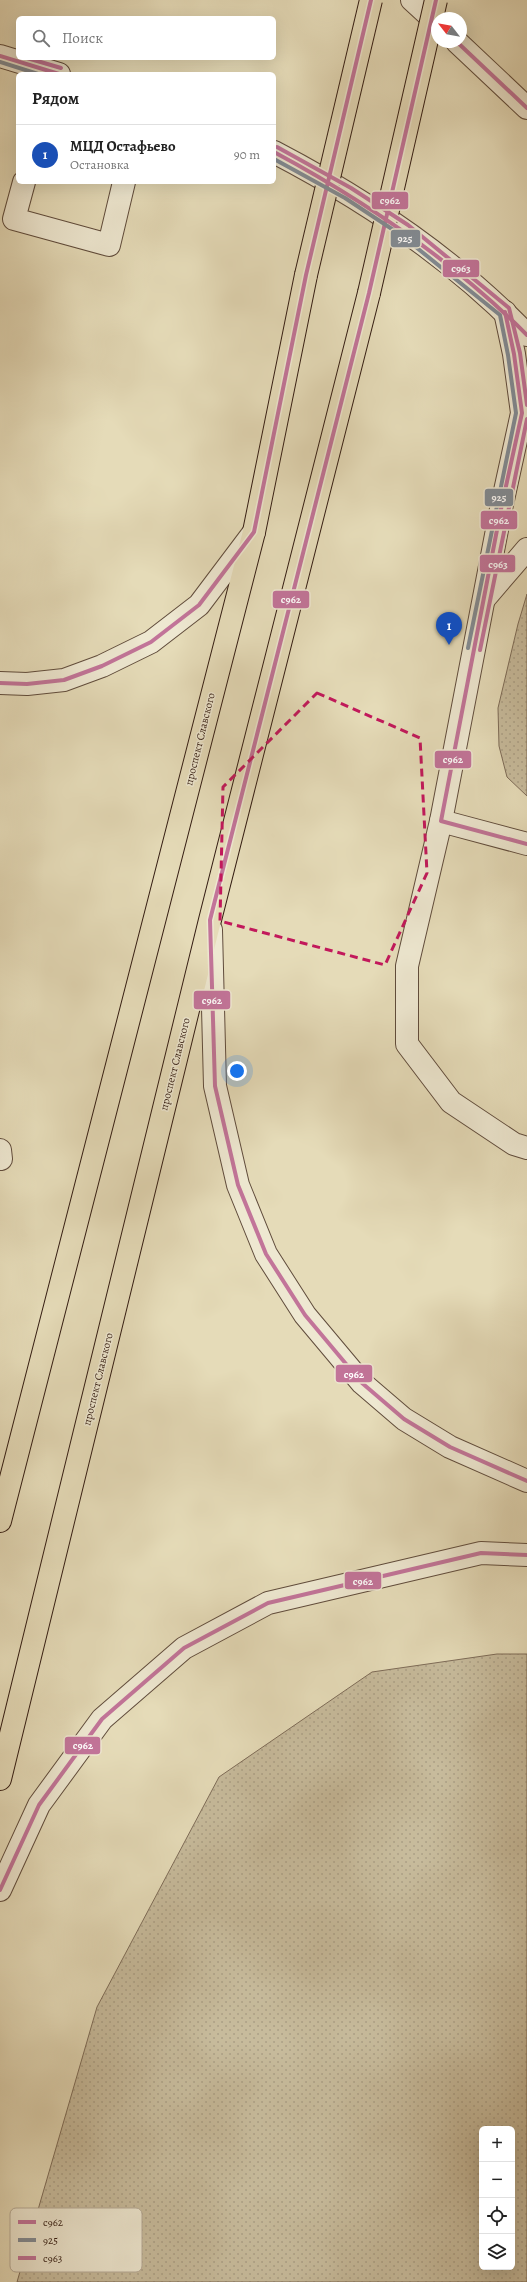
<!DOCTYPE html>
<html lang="ru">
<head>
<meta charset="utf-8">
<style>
  body { margin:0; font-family:Alegreya,serif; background:#f6f6f6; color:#222 }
  .controls { position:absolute; right:12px; bottom:12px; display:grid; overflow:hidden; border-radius:6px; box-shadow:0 4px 16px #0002 }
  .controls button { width:36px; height:36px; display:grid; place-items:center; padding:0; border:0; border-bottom:1px solid #e0e0e0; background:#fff; color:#222; font:20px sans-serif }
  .compass { position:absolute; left:431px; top:12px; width:36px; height:36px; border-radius:50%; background:#fff; box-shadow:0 4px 16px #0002; rotate:301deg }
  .you { position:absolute; left:237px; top:1071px; width:14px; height:14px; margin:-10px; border:3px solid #fff; border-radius:50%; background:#1a73e8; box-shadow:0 0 0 6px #1a73e833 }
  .badge { display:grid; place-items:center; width:26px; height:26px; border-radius:50%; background:#d93025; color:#fff; font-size:13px; font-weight:700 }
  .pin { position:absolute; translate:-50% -33px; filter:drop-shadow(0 1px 2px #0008) }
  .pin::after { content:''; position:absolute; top:21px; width:14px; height:12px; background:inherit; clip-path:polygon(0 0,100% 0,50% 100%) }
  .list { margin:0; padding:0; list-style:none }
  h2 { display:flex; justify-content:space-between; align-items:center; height:52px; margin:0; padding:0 16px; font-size:17px }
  h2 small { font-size:13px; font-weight:400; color:#767676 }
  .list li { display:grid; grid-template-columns:26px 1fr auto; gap:12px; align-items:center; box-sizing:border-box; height:60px; padding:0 16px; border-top:1px solid #e0e0e0 }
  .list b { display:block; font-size:15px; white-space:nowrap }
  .list p { margin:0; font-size:13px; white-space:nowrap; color:#767676 }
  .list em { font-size:13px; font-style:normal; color:#767676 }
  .icon { flex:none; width:22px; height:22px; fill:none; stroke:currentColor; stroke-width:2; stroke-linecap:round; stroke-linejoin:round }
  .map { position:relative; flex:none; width:527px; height:2282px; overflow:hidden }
  .search { position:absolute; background:#fff; box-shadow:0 4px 16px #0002; left:16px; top:16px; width:260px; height:44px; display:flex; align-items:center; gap:10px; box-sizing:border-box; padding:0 14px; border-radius:6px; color:#767676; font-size:15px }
  .panel { position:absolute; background:#fff; box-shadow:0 4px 16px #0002; left:16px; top:72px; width:260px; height:112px; border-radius:6px }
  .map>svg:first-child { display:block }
  .grass { fill:url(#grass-dots); stroke:#7e6c58; fill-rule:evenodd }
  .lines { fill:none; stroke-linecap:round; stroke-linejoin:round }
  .minor-casing { stroke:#604c3c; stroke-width:24 }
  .major-casing { stroke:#341d13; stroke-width:24 }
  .minor { stroke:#eee8d1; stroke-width:22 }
  .major { stroke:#e5dbb8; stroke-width:22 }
  .major-bridge-casing { stroke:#341d13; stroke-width:24; stroke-linecap:butt }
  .major-bridge { stroke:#e5dbb8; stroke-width:22 }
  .bus-1-casing { stroke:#eee8d1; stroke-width:7 }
  .bus-2-casing { stroke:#eee8d1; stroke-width:7 }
  .bus-3-casing { stroke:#eee8d1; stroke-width:7 }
  .bus-1 { stroke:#c27499; stroke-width:4 }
  .bus-2 { stroke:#828c95; stroke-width:4 }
  .bus-3 { stroke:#c27499; stroke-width:4 }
  .marked { fill:none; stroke:#c2185b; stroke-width:3; stroke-dasharray:8 5; stroke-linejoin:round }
  .labels { text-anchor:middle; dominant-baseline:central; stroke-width:3; stroke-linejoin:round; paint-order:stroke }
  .street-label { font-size:11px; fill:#341d13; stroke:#eee8d1 }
  .key { fill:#eee8d1; stroke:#b6ab98; stroke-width:1 }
  .key-label { font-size:11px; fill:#341d13 }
  .line-badge { stroke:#eee8d1; stroke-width:1.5 }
  .badge-label { font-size:11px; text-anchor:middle; font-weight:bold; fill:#fff }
</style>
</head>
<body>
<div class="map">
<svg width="527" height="2282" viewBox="0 0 527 2282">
  <defs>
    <pattern id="grass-dots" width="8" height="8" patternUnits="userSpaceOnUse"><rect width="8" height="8" fill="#c7bb9c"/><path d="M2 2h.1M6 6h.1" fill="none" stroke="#aca086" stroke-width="1.8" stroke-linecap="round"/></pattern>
  </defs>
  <rect width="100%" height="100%" fill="#e5dbb8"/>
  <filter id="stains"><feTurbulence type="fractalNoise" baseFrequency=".005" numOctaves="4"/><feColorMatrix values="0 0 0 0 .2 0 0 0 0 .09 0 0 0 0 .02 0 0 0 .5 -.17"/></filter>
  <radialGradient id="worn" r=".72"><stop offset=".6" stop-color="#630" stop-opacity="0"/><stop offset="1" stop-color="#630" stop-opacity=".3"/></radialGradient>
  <g class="grass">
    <path d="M527,594V796L507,777L499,746L498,708L518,624Z"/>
    <path d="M497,1654H527V2282H17L97,2007L219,1777L372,1672ZM482,2129H512V2267H482Z"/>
  </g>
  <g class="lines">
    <g class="minor-casing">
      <g id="minor">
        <path d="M412,0L437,23"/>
        <path d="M457,42L527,108"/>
        <path d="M0,56L59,74"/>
        <path d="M274,152C366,200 455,260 527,335"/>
        <path d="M24,182L14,219L109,245L124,182"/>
        <path d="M505,312L514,354L522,413L501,509L441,821L527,844"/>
        <path d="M485,598L527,549"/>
        <path d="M0,683L27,684L64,680L102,666L151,642L199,605L254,532"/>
        <path d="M441,821L407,966V1044L451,1102L514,1144L527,1148"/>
        <path d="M211,930L215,1086L238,1185L266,1254L305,1315L362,1383L404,1419L450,1447L527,1481"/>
        <path d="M0,1150L1,1159"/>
        <path d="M0,1890L39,1805L102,1719L184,1648L268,1603L481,1553L527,1555"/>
      </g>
    </g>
    <g class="major-casing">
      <g id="major">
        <path d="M0,1521L254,532L306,275"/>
        <path d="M0,1779L210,920L369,293"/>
      </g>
    </g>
    <use href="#minor" class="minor"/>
    <use href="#major" class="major"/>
    <g class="major-bridge-casing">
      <g id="major-bridge">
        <path d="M306,275L371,0"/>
        <path d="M369,293L436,0"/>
      </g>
    </g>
    <use href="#major-bridge" class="major-bridge"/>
    <g class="bus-1-casing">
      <g id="bus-1">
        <path d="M436,0L369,293L210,920L215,1086L238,1185L266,1254L305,1315L362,1383L404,1419L450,1447L527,1481"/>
        <path d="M457,42L527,108"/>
        <path d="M0,56L59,74"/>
        <path d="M274,152C367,202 452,260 527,335"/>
        <path d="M505,312L514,354L522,413L501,509L441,821L527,844"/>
        <path d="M0,683L27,684L64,680L102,666L151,642L199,605L254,532L306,275L371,0"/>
        <path d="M0,1890L39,1805L102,1719L184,1648L268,1603L481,1553L527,1555"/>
      </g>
    </g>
    <g class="bus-2-casing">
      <g id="bus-2">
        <path d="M0,62L38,74"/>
        <path d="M274,159L345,198L401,235L500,315L508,355L516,413L468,648"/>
      </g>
    </g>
    <g class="bus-3-casing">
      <g id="bus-3">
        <path d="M27,58L61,68"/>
        <path d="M277,147L351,188L408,225L509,308L520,353L527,405"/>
        <path d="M480,650L527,419"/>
      </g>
    </g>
    <use href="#bus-1" class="bus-1"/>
    <use href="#bus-2" class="bus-2"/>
    <use href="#bus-3" class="bus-3"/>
  </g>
  <path class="marked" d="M317,693L420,738L427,873L385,965L220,921L223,787Z"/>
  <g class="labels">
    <g class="street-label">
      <text transform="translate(200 739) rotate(-76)">проспект Славского</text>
      <text transform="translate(175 1064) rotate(-76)">проспект Славского</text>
      <text transform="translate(98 1379) rotate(-76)">проспект Славского</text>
    </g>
  </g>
  <rect x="10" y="2208" width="132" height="64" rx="6" class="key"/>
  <rect x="18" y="2220" width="18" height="4" fill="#c27499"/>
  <rect x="18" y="2238" width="18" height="4" fill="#828c95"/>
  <rect x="18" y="2256" width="18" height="4" fill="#c27499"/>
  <g class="key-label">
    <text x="43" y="2226">с962</text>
    <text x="43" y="2244">925</text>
    <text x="43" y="2262">с963</text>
  </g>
  <g class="line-badge">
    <rect x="371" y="191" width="38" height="19" rx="4" fill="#c27499"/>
    <rect x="390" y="229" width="31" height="19" rx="4" fill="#828c95"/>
    <rect x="442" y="259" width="38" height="19" rx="4" fill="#c27499"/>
    <rect x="484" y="488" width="30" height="19" rx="4" fill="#828c95"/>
    <rect x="480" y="510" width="38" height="20" rx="4" fill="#c27499"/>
    <rect x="479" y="554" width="37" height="19" rx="4" fill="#c27499"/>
    <rect x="272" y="590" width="38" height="19" rx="4" fill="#c27499"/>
    <rect x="434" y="750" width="38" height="19" rx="4" fill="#c27499"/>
    <rect x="193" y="990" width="38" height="20" rx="4" fill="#c27499"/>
    <rect x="335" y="1364" width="38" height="19" rx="4" fill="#c27499"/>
    <rect x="344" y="1571" width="38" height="19" rx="4" fill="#c27499"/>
    <rect x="64" y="1736" width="37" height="19" rx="4" fill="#c27499"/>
  </g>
  <g class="badge-label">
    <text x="390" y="204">с962</text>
    <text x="405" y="242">925</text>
    <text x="461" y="272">с963</text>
    <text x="499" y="501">925</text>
    <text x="499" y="524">с962</text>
    <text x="498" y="568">с963</text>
    <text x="291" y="603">с962</text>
    <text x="453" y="763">с962</text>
    <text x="212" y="1004">с962</text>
    <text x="354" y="1378">с962</text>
    <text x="363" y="1585">с962</text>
    <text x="83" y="1749">с962</text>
  </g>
  <rect width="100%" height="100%" filter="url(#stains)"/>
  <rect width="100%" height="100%" fill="url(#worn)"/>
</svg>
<div class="controls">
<button>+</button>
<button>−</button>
<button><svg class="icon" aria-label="locate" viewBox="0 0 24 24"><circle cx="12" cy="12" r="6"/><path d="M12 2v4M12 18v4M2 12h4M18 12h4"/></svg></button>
<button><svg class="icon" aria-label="layers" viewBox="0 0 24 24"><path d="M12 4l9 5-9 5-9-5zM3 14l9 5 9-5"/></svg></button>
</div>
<svg class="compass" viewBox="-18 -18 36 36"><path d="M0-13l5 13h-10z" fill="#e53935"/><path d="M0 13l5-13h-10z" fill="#767676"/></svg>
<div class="you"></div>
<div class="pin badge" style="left:449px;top:645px;background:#1a4fb4">1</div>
<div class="search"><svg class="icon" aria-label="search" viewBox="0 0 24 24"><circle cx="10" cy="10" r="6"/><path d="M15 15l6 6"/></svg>Поиск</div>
<section class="panel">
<h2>Рядом<small></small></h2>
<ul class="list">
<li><span class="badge" style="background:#1a4fb4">1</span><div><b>МЦД Остафьево</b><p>Остановка</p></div><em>90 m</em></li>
</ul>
</section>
</div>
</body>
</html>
